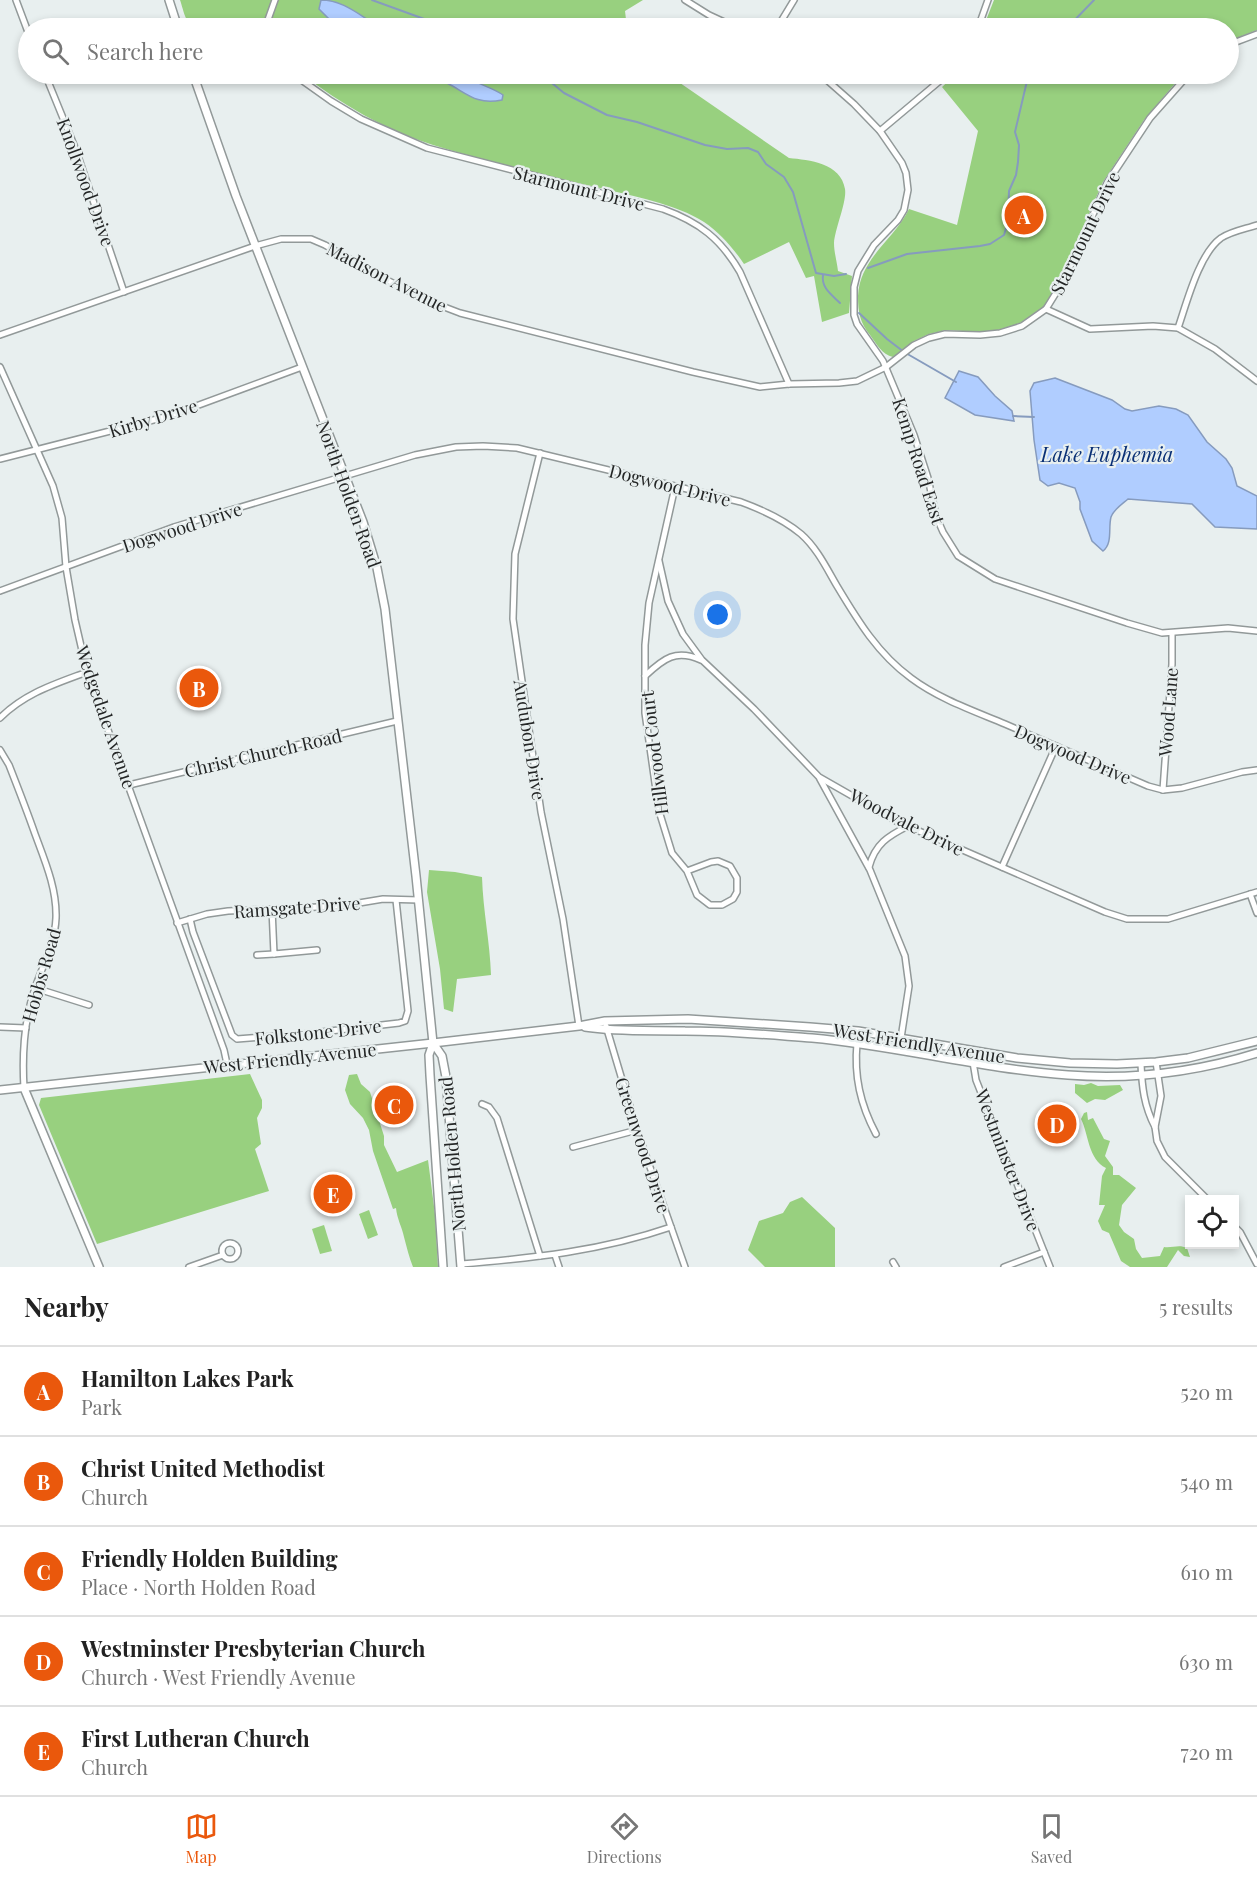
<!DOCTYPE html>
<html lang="en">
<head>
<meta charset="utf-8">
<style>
  body { margin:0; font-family:"Playfair Display",serif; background:#f6f6f6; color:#222 }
  .controls { position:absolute; right:18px; bottom:18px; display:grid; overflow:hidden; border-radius:0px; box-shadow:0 3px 9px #0003 }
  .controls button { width:54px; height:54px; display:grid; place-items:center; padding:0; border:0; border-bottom:2px solid #e0e0e0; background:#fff; color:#222; font:30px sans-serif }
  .you { position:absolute; left:718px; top:615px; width:21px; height:21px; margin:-15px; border:4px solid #fff; border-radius:50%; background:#1a73e8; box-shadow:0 0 0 9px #1a73e833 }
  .badge { display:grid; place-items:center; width:39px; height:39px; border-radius:50%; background:#ea580c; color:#fff; font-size:20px; font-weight:700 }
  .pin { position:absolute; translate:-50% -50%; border:3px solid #fff; box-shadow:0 2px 6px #0006 }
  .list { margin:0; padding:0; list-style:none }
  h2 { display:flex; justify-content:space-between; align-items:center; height:78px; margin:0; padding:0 24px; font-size:26px }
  h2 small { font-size:20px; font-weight:400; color:#767676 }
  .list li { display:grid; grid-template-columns:39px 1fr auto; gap:18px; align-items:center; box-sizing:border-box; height:90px; padding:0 24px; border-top:2px solid #e0e0e0 }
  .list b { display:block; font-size:22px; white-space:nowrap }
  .list p { margin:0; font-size:20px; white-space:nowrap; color:#767676 }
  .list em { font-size:20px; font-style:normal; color:#767676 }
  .icon { flex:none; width:33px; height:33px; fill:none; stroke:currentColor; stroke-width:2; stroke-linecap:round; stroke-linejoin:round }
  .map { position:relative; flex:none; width:1257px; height:1267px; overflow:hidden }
  .search { position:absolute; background:#fff; box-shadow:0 3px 9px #0003; left:18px; right:18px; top:18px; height:66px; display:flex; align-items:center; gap:15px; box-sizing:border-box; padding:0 21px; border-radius:33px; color:#767676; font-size:22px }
  .sheet { height:528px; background:#fff }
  nav { display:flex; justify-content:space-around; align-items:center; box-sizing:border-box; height:84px; border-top:2px solid #e0e0e0; background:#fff; font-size:16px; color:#767676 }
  nav a { display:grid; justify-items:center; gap:3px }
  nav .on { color:#ea580c }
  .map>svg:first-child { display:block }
  .green { fill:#98d07f }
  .water { fill:#b0cdff; stroke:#869bbe; stroke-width:1.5 }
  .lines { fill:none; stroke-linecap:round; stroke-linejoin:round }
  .stream { stroke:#869bbe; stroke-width:2 }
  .street-casing { stroke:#929999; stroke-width:8 }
  .secondary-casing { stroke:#929999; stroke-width:10 }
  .street { stroke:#fff; stroke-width:5 }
  .secondary { stroke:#fff; stroke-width:7 }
  .labels { text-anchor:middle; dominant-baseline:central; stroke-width:4.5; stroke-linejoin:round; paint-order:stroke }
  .street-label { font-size:18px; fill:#242626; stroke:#e8efef }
  .water-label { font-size:20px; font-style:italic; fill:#0a3075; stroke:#e8efef }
</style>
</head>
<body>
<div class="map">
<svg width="1257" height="1267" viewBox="0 0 1257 1267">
  <rect width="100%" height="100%" fill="#e8efef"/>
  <g class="green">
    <path d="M180,0H643L625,11L627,28H246L241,27L197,28C185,25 184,11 180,0Z"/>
    <path d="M994,0H1257V30L1229,41L1228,28H983Z"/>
    <path d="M302,74H667L789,158C809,160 841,163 845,189C847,202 835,228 834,243C834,252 837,262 838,271L852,276L849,313L822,322L814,276L806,278L789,242L744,264C734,249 719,232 704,222C676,204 632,196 600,188C544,175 488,162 433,145C384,129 342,105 302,74Z"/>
    <path d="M956,74H1183L1144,120L1103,182L1060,279L1051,297L1042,308L1020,323L998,330L980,332L946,330L929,334L914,341L893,357C882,355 876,343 870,335C860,323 858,312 858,296C860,258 893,241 909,209L957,225L978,131L942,87Z"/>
    <path d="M429,870L455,872L482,877C483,911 490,942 491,975L457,979L453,1012L444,1009L440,969L427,892Z"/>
    <path d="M250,1074L262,1100V1108L257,1118L261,1144L255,1149L269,1191L97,1244L39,1105L41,1098Z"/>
    <path d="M357,1074L361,1084L370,1092L384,1136V1145L397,1172L428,1160L435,1214L438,1267H413C409,1257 407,1248 404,1237C402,1227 397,1219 396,1208L393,1209L373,1151L369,1130L363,1118L350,1104L345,1090L349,1075Z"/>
    <path d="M1091,1083L1098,1086L1120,1085L1123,1090L1105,1100L1095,1099L1087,1103L1075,1093V1084L1084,1085Z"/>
    <path d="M1087,1112L1088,1120L1093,1118L1104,1139L1110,1141L1105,1156L1113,1167V1175H1119L1136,1188L1122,1205L1119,1225L1124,1232L1134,1239L1136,1249L1142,1258L1160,1256L1164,1247C1173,1248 1179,1244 1187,1248L1190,1257L1184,1256L1178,1250L1167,1267H1130L1121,1261L1109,1233L1102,1230L1098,1221L1105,1205H1099L1102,1176L1106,1168C1088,1159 1089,1135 1081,1119L1084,1113Z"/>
    <path d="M802,1197L835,1228V1267H765L748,1250L759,1221L783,1213L790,1202Z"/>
    <path d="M369,1210L378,1235L368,1239L359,1214Z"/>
    <path d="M324,1225L332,1251L320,1254L312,1229Z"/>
  </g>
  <g class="water">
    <path d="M321,0C345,0 362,18 382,28H334L331,21L319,9Z"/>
    <path d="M424,74H465C476,85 490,86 503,95L502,100C476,105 468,94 447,83C440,79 432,77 424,74Z"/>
    <path d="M959,371L978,377L995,396L1012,411L1014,421L975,415L945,398Z"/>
    <path d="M1055,378L1112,400L1125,409L1132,411L1159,406L1176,409L1188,415L1207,442L1226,459L1232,468L1237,486L1257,496V529L1215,527L1192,504L1128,499C1122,504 1114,509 1111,517C1108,528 1113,543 1103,551L1092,541L1080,509V502L1075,488L1059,483L1048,486L1040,480L1034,440L1030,391L1034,383Z"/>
  </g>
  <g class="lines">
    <g class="stream">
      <path d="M372,0L427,20L440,28"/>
      <path d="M1067,28L1094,0"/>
      <path d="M541,74L564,93L607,115L637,122L705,145L727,149L748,148L758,152L766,164L784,177L793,192L816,273L834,276L846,274"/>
      <path d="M868,268L907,254L980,246L990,244L1004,235L1008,222L1009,191L1016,175L1018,162L1019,145L1015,132L1027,81L1031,74"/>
      <path d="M823,275C821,288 832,295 840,303"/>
      <path d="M859,313L887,339L904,352L956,382"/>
      <path d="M1013,416L1034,417"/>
    </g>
    <g class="street-casing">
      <g id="street">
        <path d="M16,0L28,32"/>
        <path d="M685,0L709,15L737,28"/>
        <path d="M265,28L275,0"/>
        <path d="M777,28L794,0"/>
        <path d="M978,28L988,0"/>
        <path d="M1228,45L1257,34"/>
        <path d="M45,74L76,150L124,292"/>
        <path d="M293,74L331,101L361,119L427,148L663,209C699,222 721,239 740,272L789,384"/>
        <path d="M820,74L854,104L880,131L902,163L906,173L908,190L904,210L898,220L874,245L858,271L854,287V315L857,324L883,361L914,435L928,478L936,516L943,532L958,556L995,579L1127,623L1162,633L1228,628L1257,631"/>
        <path d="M880,131L948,74"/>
        <path d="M1046,309L1090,329L1153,326L1178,328L1215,349L1257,381"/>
        <path d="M1178,328C1187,302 1199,254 1221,238C1232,231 1245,229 1257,225"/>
        <path d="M0,335L255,246L281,239H311L325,245L383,278L426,300L460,313L693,372L760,387L789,384L839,383L857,381L886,367L914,345L929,338L945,334L980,335L1000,333L1022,326L1046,309L1064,280L1107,183L1150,118L1189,74"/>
        <path d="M0,367L53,486L62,518L66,567L75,620L87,672L224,1050L227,1064"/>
        <path d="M540,453L515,554L513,619L541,812L563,919L579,1026"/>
        <path d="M0,459L169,416L302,367"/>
        <path d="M675,487L649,603L645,645V713L659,811L672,853L687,871L697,895L710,905H722L733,899L737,892V878L730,866L718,861L711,862L687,871"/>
        <path d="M659,561L668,601L683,634L702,660L754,709L819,777L896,821L1105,912L1127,919H1168L1257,892"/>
        <path d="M0,591L174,527L415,455L456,447L483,446L517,448L741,502C763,510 783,519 801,534C817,548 827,569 837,586C858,621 878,654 911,678C939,699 974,711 1005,724C1053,745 1100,765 1148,786L1163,790L1182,788L1242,772L1257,770"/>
        <path d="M645,676C664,658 676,649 701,660"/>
        <path d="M0,718C25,693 55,684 87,672"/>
        <path d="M0,750L9,765C18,788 27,811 35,834C45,861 57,889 56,918C55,943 43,965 35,988C24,1020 22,1055 24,1088"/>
        <path d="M820,779L870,870L905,956L909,986L901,1038"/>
        <path d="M129,785L397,721"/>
        <path d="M1163,790L1172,664V634"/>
        <path d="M869,867C875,844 888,836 908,826"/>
        <path d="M1002,867L1056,746"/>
        <path d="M1250,894L1257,913"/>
        <path d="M272,909L274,954L317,950"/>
        <path d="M190,919L193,932L232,1035L237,1039L304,1034L399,1023L405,1021L408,1011L396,900"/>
        <path d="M177,923L207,914L228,911L341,906L383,899L419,900"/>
        <path d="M257,955L274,954"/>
        <path d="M35,988L89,1005"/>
        <path d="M606,1026L637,1130L685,1267"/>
        <path d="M0,1027L26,1028"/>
        <path d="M857,1043C854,1076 860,1104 876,1134"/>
        <path d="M975,1051L973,1062L976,1080L1050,1267"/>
        <path d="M1156,1062L1161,1096L1155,1127L1157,1141L1165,1157L1208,1200"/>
        <path d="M1141,1064C1142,1087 1144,1106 1155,1127"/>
        <path d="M482,1104L489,1107L497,1118L540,1256"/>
        <path d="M573,1147L637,1130"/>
        <path d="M1234,1226L1240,1232L1257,1264"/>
        <circle cx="230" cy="1251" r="8"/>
        <path d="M555,1255L559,1267"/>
        <path d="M893,1262L896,1267"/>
        <path d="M461,1264C534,1258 601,1251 671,1227"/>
        <path d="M189,1267L223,1255"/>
        <path d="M1004,1267L1044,1252"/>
      </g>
    </g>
    <g class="secondary-casing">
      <g id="secondary">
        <path d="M169,0L178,28"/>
        <path d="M193,74L236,196L363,522L377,568L385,609L416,876L433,1043L429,1055L430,1075L443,1267"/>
        <path d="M585,1027C618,1032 651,1030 685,1031C727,1031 770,1035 812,1038C898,1046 982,1069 1068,1075C1132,1080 1196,1072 1257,1053"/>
        <path d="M433,1043L442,1056L446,1077L461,1267"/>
        <path d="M24,1088L99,1267"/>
        <path d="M0,1090L433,1043L579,1026L605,1021L688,1019L810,1027L858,1031L1017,1058L1070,1063L1117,1064L1156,1062L1188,1058L1257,1041"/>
      </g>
    </g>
    <use href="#street" class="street"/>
    <use href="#secondary" class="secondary"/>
  </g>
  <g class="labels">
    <g class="street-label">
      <text transform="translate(86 182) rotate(70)">Knollwood Drive</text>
      <text transform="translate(579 188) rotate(14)">Starmount Drive</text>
      <text transform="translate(1085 233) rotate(-64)">Starmount Drive</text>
      <text transform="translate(387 277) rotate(27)">Madison Avenue</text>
      <text transform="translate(153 418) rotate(-17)">Kirby Drive</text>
      <text transform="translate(919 461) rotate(72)">Kemp Road East</text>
      <text transform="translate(670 485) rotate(14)">Dogwood Drive</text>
      <text transform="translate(349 494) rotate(70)">North Holden Road</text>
      <text transform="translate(182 527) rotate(-18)">Dogwood Drive</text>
      <text transform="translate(1168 712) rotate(-86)">Wood Lane</text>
      <text transform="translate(106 717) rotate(71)">Wedgedale Avenue</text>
      <text transform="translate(530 740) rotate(81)">Audubon Drive</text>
      <text transform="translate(263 753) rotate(-13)">Christ Church Road</text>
      <text transform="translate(654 753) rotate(-97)">Hillwood Court</text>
      <text transform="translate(1073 754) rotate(23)">Dogwood Drive</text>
      <text transform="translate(907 822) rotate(27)">Woodvale Drive</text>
      <text transform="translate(297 907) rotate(-4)">Ramsgate Drive</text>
      <text transform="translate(41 975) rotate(-74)">Hobbs Road</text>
      <text transform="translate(318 1032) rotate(-6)">Folkstone Drive</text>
      <text transform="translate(919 1043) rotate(9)">West Friendly Avenue</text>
      <text transform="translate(290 1058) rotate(-6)">West Friendly Avenue</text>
      <text transform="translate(643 1145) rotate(72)">Greenwood Drive</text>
      <text transform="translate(452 1154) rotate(-95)">North Holden Road</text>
      <text transform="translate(1008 1160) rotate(69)">Westminster Drive</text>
    </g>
    <g class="water-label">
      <text x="1107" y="453">Lake Euphemia</text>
    </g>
  </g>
</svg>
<div class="controls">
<button><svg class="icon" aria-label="locate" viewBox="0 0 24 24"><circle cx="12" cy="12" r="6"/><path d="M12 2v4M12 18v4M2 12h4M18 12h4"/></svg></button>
</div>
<div class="you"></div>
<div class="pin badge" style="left:1024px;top:215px">A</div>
<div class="pin badge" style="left:199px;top:688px">B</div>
<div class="pin badge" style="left:394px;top:1105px">C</div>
<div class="pin badge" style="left:1057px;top:1124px">D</div>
<div class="pin badge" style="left:333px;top:1194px">E</div>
<div class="search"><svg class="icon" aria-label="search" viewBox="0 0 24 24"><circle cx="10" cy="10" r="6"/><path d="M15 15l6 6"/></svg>Search here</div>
</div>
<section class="sheet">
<h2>Nearby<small>5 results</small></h2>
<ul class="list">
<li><span class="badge">A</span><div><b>Hamilton Lakes Park</b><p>Park</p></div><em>520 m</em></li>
<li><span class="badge">B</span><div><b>Christ United Methodist</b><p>Church</p></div><em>540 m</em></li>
<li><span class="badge">C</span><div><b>Friendly Holden Building</b><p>Place · North Holden Road</p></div><em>610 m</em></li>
<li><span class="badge">D</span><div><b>Westminster Presbyterian Church</b><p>Church · West Friendly Avenue</p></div><em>630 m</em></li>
<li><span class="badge">E</span><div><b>First Lutheran Church</b><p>Church</p></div><em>720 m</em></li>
</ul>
</section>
<nav>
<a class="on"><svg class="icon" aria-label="map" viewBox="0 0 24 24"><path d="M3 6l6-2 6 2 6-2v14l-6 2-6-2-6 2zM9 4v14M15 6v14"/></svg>Map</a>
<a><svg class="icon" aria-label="directions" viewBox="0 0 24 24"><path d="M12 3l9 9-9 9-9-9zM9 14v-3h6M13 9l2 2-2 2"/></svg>Directions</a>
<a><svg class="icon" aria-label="saved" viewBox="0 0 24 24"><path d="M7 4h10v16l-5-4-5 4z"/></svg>Saved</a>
</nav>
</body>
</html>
